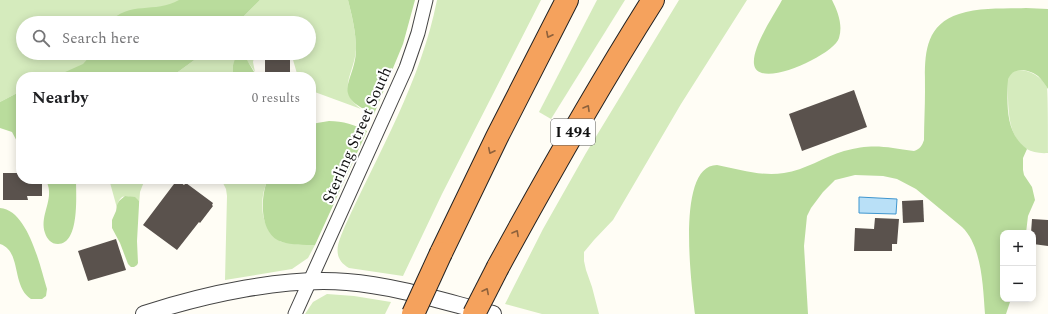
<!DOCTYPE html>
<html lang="en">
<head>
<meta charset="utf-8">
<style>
  body { margin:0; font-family:Spectral,serif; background:#f6f6f6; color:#202124 }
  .controls { position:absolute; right:12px; bottom:12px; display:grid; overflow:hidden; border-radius:8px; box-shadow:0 2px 10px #0003 }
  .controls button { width:36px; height:36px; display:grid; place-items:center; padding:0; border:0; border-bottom:1px solid #e0e0e0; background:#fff; color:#202124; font:20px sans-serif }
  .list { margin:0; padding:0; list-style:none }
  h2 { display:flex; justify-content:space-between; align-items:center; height:52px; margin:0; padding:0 16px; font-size:17px }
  h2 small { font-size:13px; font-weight:400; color:#757577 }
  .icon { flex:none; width:22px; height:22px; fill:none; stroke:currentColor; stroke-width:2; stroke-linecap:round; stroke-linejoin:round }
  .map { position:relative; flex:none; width:1048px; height:314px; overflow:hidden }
  .search { position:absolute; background:#fff; box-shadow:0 2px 10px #0003; left:16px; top:16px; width:300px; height:44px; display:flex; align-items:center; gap:10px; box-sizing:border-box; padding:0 14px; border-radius:22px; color:#757577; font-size:15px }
  .panel { position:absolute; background:#fff; box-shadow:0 2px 10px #0003; left:16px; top:72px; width:300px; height:112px; border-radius:16px }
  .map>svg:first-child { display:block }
  .green { fill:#d5ebbd }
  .forest { fill:#b9dc9c }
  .water { fill:#b9e0f7; stroke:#3f96cf }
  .building { fill:#5a524d }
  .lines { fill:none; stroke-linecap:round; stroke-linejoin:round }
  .minor-casing { stroke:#444; stroke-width:15 }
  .tertiary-casing { stroke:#444; stroke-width:18 }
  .motorway-casing { stroke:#222; stroke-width:24 }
  .minor { stroke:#fff; stroke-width:13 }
  .tertiary { stroke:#fff; stroke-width:16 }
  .motorway { stroke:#f5a25d; stroke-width:22 }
  .motorway-bridge-casing { stroke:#222; stroke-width:24; stroke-linecap:butt }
  .motorway-bridge { stroke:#f5a25d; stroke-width:22 }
  .oneway { stroke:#8e613b }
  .labels { text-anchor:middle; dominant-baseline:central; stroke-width:4; stroke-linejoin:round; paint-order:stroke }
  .shield { fill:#fff; stroke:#585858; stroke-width:1 }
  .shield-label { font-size:15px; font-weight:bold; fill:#111 }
  .street-label { font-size:16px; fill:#111; stroke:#fff }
</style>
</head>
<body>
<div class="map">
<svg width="1048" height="314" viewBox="0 0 1048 314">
  <rect width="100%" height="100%" fill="#fffdf5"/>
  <g class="green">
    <path d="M0,0H253L197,23H23V53H122L54,77H21V91L0,102Z"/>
    <path d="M260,0H348C352,16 356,33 356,49C355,73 335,90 361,109L312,91L311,77H298L291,53H309V23H237Z"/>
    <path d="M437,0H541L442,194L403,276L349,268C330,257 339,241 345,226C379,152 421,81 437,0Z"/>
    <path d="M597,0H625L551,119L539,112Z"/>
    <path d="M679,0H747L681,104L613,220L594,240L584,252V261L586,270L592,287L599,314H542L505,304L543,229L586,153Z"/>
    <path d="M204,53H255L253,62L255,72C250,65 247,57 237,58L233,65V77H171Z"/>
    <path d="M1016,70C1029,69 1041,76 1047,87C1048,94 1048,142 1048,153C1005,156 1008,109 1008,80L1009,75Z"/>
    <path d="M109,179H145L140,192L139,205V201C128,195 119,192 117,208Z"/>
    <path d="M221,179H268C262,192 260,208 265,222C268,229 277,236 281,242L315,245L308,258L292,269L225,280L227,196L226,189Z"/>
    <path d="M327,294L354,296L391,302L385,314H305L313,302Z"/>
  </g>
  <g class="forest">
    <path d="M179,0H260L237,23H109C129,0 155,14 179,0Z"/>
    <path d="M348,0H415L403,44L374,114C328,94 356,82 356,49C356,32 352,16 348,0Z"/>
    <path d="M782,0H832C838,12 843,25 839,38C834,55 757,91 754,64C752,47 774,15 782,0Z"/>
    <path d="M1026,8L1048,9V89C1045,84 1042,80 1038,76C1028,69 1012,66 1008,80C1007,104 1005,133 1027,149L1023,158V170L1024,175L1032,187L1035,200L1028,216L1026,233H1003V299H1011L1006,314H985C983,287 982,246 962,227L916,189L897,179L883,176L855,175L835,180L823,192L811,208L807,216L804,246L808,314H695C692,288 675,165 717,165C739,169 762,177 784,173C805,170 824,157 844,151C872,143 887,147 914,151C920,149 922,146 924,140C924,124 925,107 925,91C925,59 922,26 959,14C980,7 1004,9 1026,8Z"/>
    <path d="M93,53H204L171,77H54L83,64Z"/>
    <path d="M240,58L247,60L257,77H233V65L235,59Z"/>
    <path d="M21,91V149L12,132L0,128V102Z"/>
    <path d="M329,121C343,121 355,125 367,131L315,245C304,245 292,245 282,242C259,235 260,196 268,179H311V124Z"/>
    <path d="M46,179H76C76,194 80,244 58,244C51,244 47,239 45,233C40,218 50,205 49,191C49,187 47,183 46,179Z"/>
    <path d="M125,196L135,197L139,201V205L137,241L138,263L137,265L134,267H131L128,264L120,243L112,228V220L116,211L117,205L119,201Z"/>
    <path d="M0,208C28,210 40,266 47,289L46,296L42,299H31C11,286 22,251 0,244Z"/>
  </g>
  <path class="water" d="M859,197L897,199L896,214L859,213Z"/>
  <g class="building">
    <rect x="265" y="56" width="25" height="21"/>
    <path d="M854,90L867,127L802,151L789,114Z"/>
    <path d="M3,173H21V179H42V196H27L28,200H3Z"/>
    <path d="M177,180L184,185L186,183L213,203L212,205L213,206L200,223L199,222L177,250L143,225Z"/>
    <path d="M923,200L924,222L903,223L902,201Z"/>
    <path d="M875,218L899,219L897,244H892V251H854L855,228L874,229Z"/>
    <path d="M1032,219L1048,220V246L1033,244V233H1031Z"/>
    <path d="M116,239L126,270L88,281L78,251Z"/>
  </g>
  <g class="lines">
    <g class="minor-casing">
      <path id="minor" d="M295,314L406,68L418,33L426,0"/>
    </g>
    <g class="tertiary-casing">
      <path id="tertiary" d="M144,314C206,294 283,277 347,282C397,286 445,302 493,314"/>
    </g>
    <g class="motorway-casing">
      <g id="motorway">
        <path d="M441,253L497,137L567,0"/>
        <path d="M498,267C547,177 598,87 653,0"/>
      </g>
    </g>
    <use href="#minor" class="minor"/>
    <use href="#tertiary" class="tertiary"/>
    <use href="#motorway" class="motorway"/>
    <g class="motorway-bridge-casing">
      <g id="motorway-bridge">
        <path d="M413,314L441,253"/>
        <path d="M474,314L498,267"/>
      </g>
    </g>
    <use href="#motorway-bridge" class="motorway-bridge"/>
  </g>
  <defs><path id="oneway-chevron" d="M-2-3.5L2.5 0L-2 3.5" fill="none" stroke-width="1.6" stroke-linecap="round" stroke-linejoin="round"/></defs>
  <g class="oneway">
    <use href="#oneway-chevron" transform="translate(549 35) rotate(117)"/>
    <use href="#oneway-chevron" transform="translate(587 108) rotate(-60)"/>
    <use href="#oneway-chevron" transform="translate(491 151) rotate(116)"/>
    <use href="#oneway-chevron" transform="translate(516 233) rotate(-61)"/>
    <use href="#oneway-chevron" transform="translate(486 291) rotate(-63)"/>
  </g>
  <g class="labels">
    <rect class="shield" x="551" y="119" width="44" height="26" rx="3"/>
    <g class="shield-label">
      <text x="573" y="132">I 494</text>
    </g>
    <g class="street-label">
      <text transform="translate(357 135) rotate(-66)">Sterling Street South</text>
    </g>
  </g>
</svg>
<div class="controls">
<button>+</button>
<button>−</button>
</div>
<div class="search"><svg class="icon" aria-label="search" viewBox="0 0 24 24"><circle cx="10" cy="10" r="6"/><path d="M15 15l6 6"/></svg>Search here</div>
<section class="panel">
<h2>Nearby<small>0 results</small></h2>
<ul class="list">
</ul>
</section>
</div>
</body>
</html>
